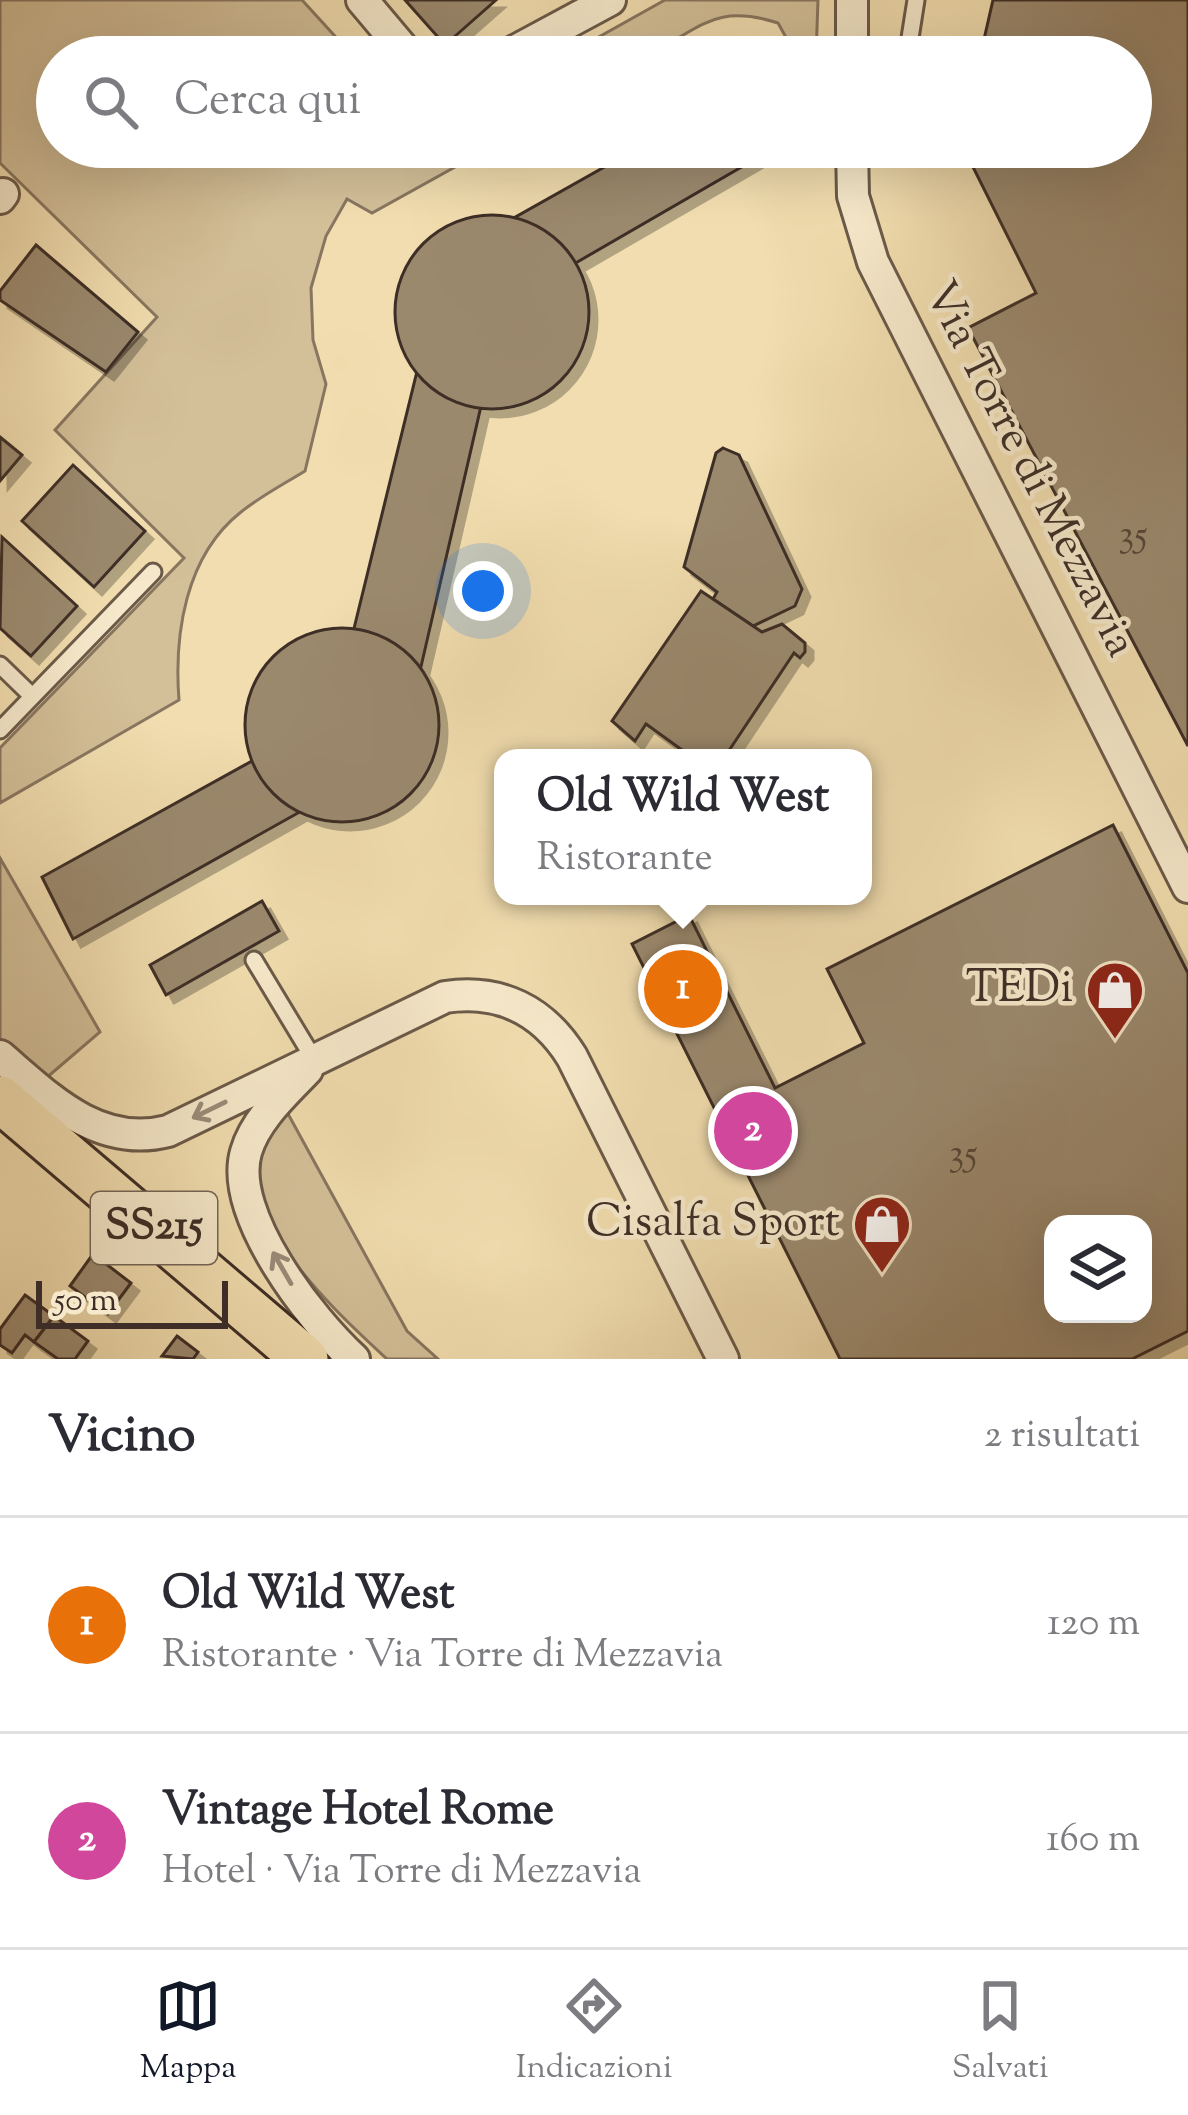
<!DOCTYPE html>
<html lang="it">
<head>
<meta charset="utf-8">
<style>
  body { margin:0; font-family:"Sorts Mill Goudy",serif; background:#f7f7f7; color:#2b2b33 }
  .controls { position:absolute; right:36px; bottom:36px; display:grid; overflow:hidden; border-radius:24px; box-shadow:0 12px 48px #0002 }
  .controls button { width:108px; height:108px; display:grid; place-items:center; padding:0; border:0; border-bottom:3px solid #e1e1e2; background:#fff; color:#2b2b33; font:60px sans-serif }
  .scale { position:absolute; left:36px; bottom:30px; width:192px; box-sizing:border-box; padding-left:12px; border:6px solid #3e2e27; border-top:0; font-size:33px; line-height:42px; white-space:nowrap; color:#3e2e27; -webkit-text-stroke:9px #f6e9cb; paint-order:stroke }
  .you { position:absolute; left:483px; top:591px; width:42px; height:42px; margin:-30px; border:9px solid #fff; border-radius:50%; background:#1a73e8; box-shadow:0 0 0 18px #1a73e833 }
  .badge { display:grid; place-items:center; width:78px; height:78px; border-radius:50%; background:#111827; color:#fff; font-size:39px; font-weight:700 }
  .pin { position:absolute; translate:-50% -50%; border:6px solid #fff; box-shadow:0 3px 12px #0006 }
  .popup { position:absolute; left:494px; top:749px; width:378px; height:156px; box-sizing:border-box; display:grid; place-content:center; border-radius:24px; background:#fff; filter:drop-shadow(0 3px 9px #0005); font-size:39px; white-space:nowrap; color:#7c7c81 }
  .popup b { font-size:45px; color:#2b2b33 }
  .popup::after { content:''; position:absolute; left:50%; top:100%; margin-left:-24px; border:24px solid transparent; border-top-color:#fff }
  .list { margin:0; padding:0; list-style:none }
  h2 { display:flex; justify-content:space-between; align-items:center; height:156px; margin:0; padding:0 48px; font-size:51px }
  h2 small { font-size:39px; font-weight:400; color:#7c7c81 }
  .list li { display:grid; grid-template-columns:78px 1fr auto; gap:36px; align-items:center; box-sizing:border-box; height:216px; padding:0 48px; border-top:3px solid #e1e1e2 }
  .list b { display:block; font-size:45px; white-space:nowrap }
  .list p { margin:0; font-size:39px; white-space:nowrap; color:#7c7c81 }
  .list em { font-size:39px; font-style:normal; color:#7c7c81 }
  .icon { flex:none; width:66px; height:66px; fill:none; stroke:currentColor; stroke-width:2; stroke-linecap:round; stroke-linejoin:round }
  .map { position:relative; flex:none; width:1188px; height:1359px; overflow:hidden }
  .search { position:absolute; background:#fff; box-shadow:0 12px 48px #0002; left:36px; right:36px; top:36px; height:132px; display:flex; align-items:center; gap:30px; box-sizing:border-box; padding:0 42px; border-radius:66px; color:#7c7c81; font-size:45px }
  .sheet { height:588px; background:#fff }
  nav { display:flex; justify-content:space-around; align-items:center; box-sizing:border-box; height:168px; border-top:3px solid #e1e1e2; background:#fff; font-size:33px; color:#7c7c81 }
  nav a { display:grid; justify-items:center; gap:6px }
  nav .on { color:#111827 }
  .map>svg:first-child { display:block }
  .green { fill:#d3bf98; stroke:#887660; stroke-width:3 }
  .building { fill:#9b896e; stroke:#3e2e27; stroke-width:3; fill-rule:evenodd; filter:url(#shadow) }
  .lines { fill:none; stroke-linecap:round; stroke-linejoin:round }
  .service-casing { stroke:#6b5a49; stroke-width:21 }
  .minor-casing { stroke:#6b5a49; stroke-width:36 }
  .primary-casing { stroke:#3e2e27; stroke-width:51 }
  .service { stroke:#f6e9cb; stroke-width:15 }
  .minor { stroke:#f6e9cb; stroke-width:30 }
  .primary { stroke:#f1ddaf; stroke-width:45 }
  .oneway { stroke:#9a8c79 }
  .labels { text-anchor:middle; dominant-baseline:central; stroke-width:9; stroke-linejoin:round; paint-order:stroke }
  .number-label { font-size:39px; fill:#554539 }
  .shield { fill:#f6e9cb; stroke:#756658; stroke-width:3 }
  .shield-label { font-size:42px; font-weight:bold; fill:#3e2e27 }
  .street-label { font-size:45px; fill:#3e2e27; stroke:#f6e9cb }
  .poi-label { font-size:45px; fill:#3e2e27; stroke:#f6e9cb; text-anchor:end }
</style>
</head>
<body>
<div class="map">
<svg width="1188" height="1359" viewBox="0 0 1188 1359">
  <defs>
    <filter id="shadow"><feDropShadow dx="8" dy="8" stdDeviation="0" flood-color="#0004"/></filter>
  </defs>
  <rect width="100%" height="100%" fill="#f1ddaf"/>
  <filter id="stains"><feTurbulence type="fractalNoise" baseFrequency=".00167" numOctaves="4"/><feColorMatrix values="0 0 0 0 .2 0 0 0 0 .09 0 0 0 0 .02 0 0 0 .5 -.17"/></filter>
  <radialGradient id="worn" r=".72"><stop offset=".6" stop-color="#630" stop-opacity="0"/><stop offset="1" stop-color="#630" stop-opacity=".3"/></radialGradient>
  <g class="green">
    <path d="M0,0H302L354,57H57V147H491L372,213L347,199L326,236L311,288L313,340L326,384L305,471C284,484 261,496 241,512C185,556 174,635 179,700L0,803V748L184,558L55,430L157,317L0,163Z"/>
    <path d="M665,0H818L816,57H797L778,23C707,0 697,37 639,56C618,63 585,57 563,57Z"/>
    <path d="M0,858L100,1032L45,1079L0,1049Z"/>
    <path d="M287,1112L407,1331L438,1359H387C335,1311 192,1183 287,1112Z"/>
  </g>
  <g class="building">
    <path d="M405,0H496L445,45Z"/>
    <path d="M993,0H1188V746L968,328L1036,293L963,147H1131V57H980Z"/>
    <path d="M640,147H776L510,301L502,315L420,671L409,712L389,749L321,800L73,939L42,877L319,724L334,710L434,302L449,272L469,247L496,228Z"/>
    <circle cx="492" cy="312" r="97"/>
    <path d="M36,245L138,332L106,372L0,300V291Z"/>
    <path d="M0,437L22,455L0,481Z"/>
    <path d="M723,448L739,455L802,589L795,606L753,626L713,599L717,592L684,567L716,453Z"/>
    <path d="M73,465L145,531L94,587L22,521Z"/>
    <path d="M2,537L77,606L31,656L0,628Z"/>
    <path d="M701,591L762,632L782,624L805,643V652L800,658L794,653L724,758H693L646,724L635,741L612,721Z"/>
    <circle cx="342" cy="725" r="97"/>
    <path d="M1113,825L1188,973V1331L1132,1359H840L632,944L689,915L775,1088L864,1043L827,969ZM1053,1224H1143V1314H1053Z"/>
    <path d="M262,901L279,931L166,995L150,965Z"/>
    <path d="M93,1254L131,1283L108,1314L70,1286Z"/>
    <path d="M25,1295L54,1316L34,1342L25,1335L12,1353L0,1345V1329Z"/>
    <path d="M54,1316L88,1341L75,1359H58L34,1342Z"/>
    <path d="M177,1336L198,1352L193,1359L162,1356Z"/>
  </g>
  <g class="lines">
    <g class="service-casing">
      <g id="service">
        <path d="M907,57L916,0"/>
        <path d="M0,665L32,696"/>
        <path d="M0,730L153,572"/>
        <path d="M254,960L315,1061"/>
      </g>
    </g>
    <g class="minor-casing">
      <g id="minor">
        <path d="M362,0L410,57"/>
        <path d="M504,57L610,0"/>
        <path d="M852,57V0"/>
        <path d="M852,147L853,196L873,262L1188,887"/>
        <path d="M0,198L3,194"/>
        <path d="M0,1056C48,1097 98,1149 168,1131L445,997C500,989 543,1010 572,1057L723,1359"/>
        <path d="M307,1070C285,1093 255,1120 246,1152C228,1214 311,1320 354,1359"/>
      </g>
    </g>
    <g class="primary-casing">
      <path id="primary" d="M0,1099L305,1359"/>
    </g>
    <use href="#service" class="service"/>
    <use href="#minor" class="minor"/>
    <use href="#primary" class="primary"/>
  </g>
  <defs><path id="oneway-shaft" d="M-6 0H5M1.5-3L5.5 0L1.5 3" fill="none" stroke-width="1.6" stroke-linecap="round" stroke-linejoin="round" transform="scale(3)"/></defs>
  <g class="oneway">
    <use href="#oneway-shaft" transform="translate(209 1110) rotate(154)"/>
    <use href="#oneway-shaft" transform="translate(282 1268) rotate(-120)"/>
  </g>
  <defs>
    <g id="shop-pin" transform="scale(3)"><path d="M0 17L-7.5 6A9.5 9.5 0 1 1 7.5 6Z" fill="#8f2418" stroke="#f6e9cb"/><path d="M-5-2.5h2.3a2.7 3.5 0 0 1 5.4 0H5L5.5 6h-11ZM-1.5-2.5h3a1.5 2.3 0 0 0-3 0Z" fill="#fff"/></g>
  </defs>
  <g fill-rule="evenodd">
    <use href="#shop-pin" x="1115" y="990"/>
    <use href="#shop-pin" x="882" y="1224"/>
  </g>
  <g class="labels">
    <g class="number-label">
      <text x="1133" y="537">35</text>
      <text x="963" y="1156">35</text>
    </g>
    <rect class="shield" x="91" y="1192" width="126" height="72" rx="9"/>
    <g class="shield-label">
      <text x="154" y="1228">SS215</text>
    </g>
    <g class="street-label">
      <text transform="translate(1028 470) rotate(63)">Via Torre di Mezzavia</text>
    </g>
    <g class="poi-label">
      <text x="1073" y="990">TEDi</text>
      <text x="840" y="1224">Cisalfa Sport</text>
    </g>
  </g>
  <rect width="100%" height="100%" filter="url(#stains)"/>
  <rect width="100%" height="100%" fill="url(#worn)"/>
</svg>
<div class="controls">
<button><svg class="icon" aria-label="layers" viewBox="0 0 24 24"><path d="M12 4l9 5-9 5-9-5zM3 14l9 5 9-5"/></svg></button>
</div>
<div class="scale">50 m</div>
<div class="you"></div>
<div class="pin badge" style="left:683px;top:989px;background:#e8710a">1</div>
<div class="popup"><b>Old Wild West</b>Ristorante</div>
<div class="pin badge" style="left:753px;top:1131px;background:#d1479c">2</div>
<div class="search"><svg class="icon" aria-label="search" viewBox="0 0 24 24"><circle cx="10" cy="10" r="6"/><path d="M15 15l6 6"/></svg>Cerca qui</div>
</div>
<section class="sheet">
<h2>Vicino<small>2 risultati</small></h2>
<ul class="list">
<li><span class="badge" style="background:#e8710a">1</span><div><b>Old Wild West</b><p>Ristorante · Via Torre di Mezzavia</p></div><em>120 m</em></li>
<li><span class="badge" style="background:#d1479c">2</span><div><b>Vintage Hotel Rome</b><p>Hotel · Via Torre di Mezzavia</p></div><em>160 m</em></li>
</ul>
</section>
<nav>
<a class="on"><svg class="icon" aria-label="map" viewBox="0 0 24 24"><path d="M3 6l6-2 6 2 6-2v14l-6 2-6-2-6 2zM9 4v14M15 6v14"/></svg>Mappa</a>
<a><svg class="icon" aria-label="directions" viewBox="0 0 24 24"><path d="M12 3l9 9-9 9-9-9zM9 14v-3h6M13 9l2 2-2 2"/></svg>Indicazioni</a>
<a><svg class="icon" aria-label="saved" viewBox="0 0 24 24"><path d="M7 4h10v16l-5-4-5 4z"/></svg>Salvati</a>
</nav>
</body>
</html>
